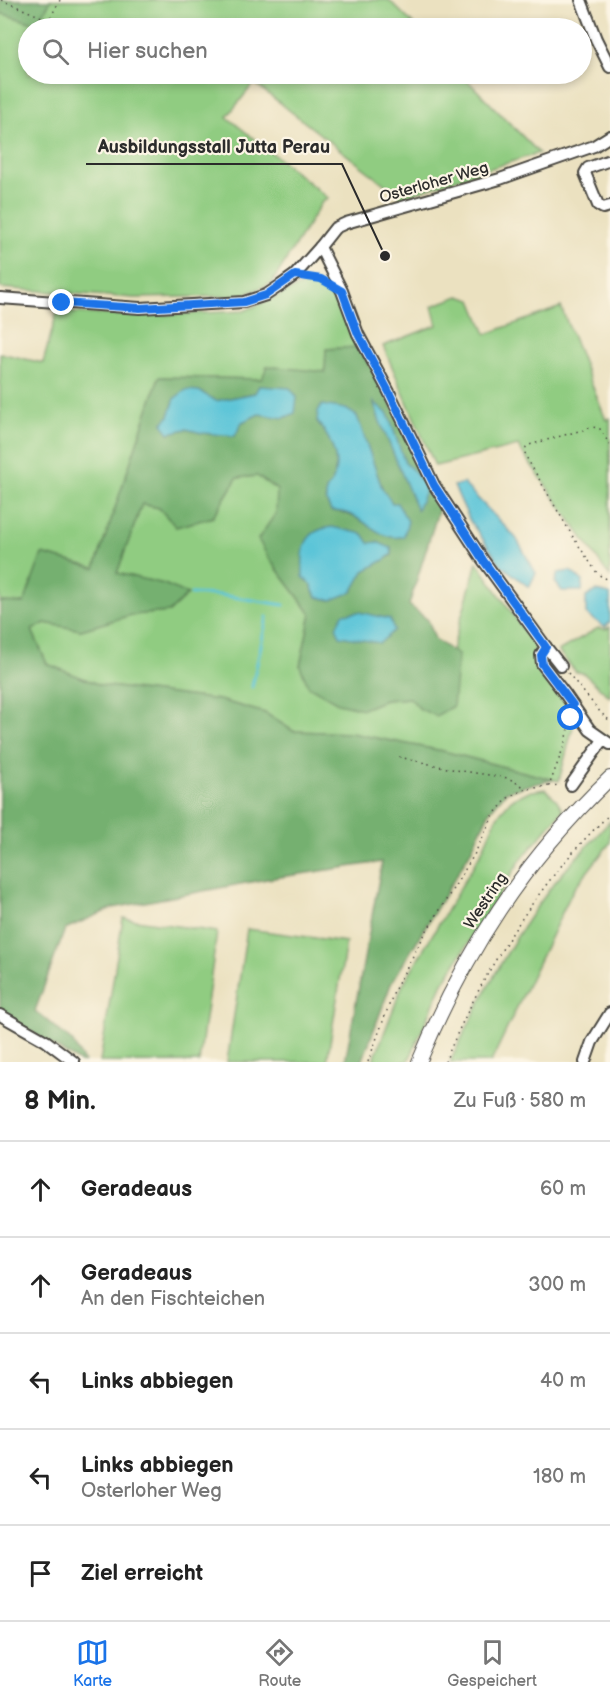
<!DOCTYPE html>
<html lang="de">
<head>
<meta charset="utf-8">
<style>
  body { margin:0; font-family:"Balsamiq Sans",sans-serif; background:#f6f6f6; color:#222 }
  .stop { position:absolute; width:18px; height:18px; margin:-14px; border:4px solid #1a73e8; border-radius:50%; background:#fff }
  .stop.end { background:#1a73e8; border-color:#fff; box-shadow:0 2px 6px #0008 }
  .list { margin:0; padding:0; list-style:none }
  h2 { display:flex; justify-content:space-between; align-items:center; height:78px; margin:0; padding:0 24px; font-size:26px }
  h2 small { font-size:20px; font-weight:400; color:#767676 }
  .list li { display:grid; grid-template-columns:39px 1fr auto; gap:18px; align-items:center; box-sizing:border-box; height:96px; padding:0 24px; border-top:2px solid #e0e0e0 }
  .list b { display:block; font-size:22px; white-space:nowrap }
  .list p { margin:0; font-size:20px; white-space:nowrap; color:#767676 }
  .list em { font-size:20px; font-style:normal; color:#767676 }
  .icon { flex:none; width:33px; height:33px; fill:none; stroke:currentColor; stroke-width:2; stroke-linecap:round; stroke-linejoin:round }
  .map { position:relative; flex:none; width:610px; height:1062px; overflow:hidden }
  .search { position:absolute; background:#fff; box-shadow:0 3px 9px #0003; left:18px; right:18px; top:18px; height:66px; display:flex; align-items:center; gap:15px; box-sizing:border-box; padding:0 21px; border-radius:33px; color:#767676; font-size:22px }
  .sheet { height:558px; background:#fff }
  nav { display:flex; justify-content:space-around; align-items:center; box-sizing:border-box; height:84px; border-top:2px solid #e0e0e0; background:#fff; font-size:16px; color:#767676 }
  nav a { display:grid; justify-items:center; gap:3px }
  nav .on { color:#1a73e8 }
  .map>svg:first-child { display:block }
  .green { fill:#90cc81; stroke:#5e7c56; stroke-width:1.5 }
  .forest { fill:#74b06f; stroke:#506e4d; stroke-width:1.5; fill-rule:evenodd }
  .water { fill:#5cc5d8; stroke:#447882; stroke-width:1.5 }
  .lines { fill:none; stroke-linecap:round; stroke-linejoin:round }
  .stream { stroke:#5cc5d8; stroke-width:3 }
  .minor-casing { stroke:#484641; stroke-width:14 }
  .major-casing { stroke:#484641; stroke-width:16 }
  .path { stroke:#484641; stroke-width:1.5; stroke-dasharray:1.5 4.5; stroke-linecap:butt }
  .minor { stroke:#fff; stroke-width:10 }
  .major { stroke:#fff; stroke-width:14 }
  .route { stroke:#1a73e8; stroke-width:8 }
  .labels { text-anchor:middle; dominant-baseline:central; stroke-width:4.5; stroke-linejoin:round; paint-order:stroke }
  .street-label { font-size:16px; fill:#2b2b2b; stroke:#fcf5e5 }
  .leader { fill:none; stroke:#2b2b2b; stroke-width:2 }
  .callout-dot { fill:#2b2b2b; stroke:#fcf5e5; stroke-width:2 }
  .callout-label { font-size:18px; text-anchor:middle; font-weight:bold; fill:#2b2b2b; stroke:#fcf5e5; stroke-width:4.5; stroke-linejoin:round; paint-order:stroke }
</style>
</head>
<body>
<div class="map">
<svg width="610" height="1062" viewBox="0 0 610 1062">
  <rect width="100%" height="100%" fill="#fcf5e5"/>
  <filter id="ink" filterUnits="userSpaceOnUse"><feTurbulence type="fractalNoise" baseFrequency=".0167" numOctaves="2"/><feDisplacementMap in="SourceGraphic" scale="12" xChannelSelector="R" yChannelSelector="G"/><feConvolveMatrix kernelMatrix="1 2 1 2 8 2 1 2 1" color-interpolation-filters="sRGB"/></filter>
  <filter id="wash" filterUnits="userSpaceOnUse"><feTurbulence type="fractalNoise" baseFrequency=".008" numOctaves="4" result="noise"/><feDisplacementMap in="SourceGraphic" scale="24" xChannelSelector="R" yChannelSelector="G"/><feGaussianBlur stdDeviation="1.35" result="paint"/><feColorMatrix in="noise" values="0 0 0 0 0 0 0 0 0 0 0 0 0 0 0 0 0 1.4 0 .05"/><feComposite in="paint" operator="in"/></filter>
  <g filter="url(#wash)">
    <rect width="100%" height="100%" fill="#ebe1c0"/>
    <g class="green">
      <path d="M51,0H389L417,28H28V74H461L539,153L401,197L254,83L227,117L328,198L322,202L272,283L241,296L134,298L0,288V13L37,24Z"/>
      <path d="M309,282L334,293L359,347L326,349L325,372L301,370L262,379L159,377L95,568L24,603L0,602V353L43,363L57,312L137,316L244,311Z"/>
      <path d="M459,296L472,300L486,334L561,307L606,420L610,418V577L518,446L435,466L383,346L437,325L432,306Z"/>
      <path d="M257,476L277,490V513L268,557L311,614L300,666L363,709L385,700L410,698L420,709L458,655L452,650L477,562L536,648L533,657L538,669L579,720L574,723L559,781L443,751L351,733L293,731L265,713L219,700L100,685L47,664L32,630L45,623L81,630L131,615L169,612L187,595L164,584L117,573L142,504L159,508L176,527L213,517L237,478Z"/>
      <path d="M610,627V697L583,673L576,672L558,651L598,628L606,629Z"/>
      <path d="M545,789L556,799L563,810L520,861L443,983L408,1062H373L403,984L481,853L497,817L511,800L527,792Z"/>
      <path d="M610,821V843L573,890L491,1062H450C479,1002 509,943 549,890C567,866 590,844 610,821Z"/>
      <path d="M123,918L217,932L199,1062H100Z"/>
      <path d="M247,929L346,942L327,1062H227Z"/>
    </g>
    <g class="forest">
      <path d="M0,0H51L37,24L0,13Z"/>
      <path d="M359,347L385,392L440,505L409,605L428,620L435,639L458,655L453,706L436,716L420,709L410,698L385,700L363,709L338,703L308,686L300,666L311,614L268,557L258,539L276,513L277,490L257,476L237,478L213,517L176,527L159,508L142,504L117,573L164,584L188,594L169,612L131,615L81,630L45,623L32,630L47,664L100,685L219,700L265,713L293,731L351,733L443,751L554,780L529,785L506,792L490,811L470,853L391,984L362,1062H345L382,862L267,879L113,908L65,929L35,1011L72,1041L84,1062H79L0,1012V602L24,603L42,554L95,568L159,377L262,379L267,366L325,372L326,349ZM259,386L284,418L259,414L242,422L235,436L202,433L186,429L169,433V416L175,398L199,391L216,401L255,393ZM374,404L388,415L405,463L417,509L379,419ZM357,416L382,488L392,503L387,536C369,526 353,512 331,511L326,501V490C346,468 332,440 317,421ZM391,548L392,555L364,571L352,592L331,600L317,597L313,591L312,585Z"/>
    </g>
    <g class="water">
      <path d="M259,386L290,388L297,397L295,413L284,418L259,414L242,422L235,436L202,433L186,429L169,433L162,424L169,416L175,398L186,390L199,391L216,401L255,393Z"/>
      <path d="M374,402L388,414L405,463L415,472L426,489L417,510L379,419Z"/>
      <path d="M322,405L346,409L357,416L382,488L392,503H397L408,521L404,536C386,543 370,524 355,517C347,512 340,511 331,511L326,501V490C346,468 332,440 317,421L318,411Z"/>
      <path d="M463,483L516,538L536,573L529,587L501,565L470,521L454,486Z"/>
      <path d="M332,527L363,534L369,543L377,542L391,548L392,554L384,560L364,571L352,592L332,600L317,597L313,591L312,585L303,577C302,552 301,530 332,527Z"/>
      <path d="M570,571L583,581L582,591H562L555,582L558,573Z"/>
      <path d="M596,591L610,594V622L605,627L586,614V597Z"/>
      <path d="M359,612L390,619L394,630L380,643L340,636L336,627L343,614Z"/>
    </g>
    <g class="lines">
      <g class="stream">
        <path d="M191,594L220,595L284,605"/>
        <path d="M252,687L267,617"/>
      </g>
    </g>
  </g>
  <g filter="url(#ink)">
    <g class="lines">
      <g class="minor-casing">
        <g id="minor">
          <path d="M581,0L596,39L610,67"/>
          <path d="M610,160L588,168L585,173L598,205L603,208L610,206"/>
          <path d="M320,247L342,291L358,334L389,392L434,485L483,560L546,647L561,666"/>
          <path d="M0,298L140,308L244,302L266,295L281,285L295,275L320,247L335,228L346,223L500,179L594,146L610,136"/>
          <path d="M546,647L541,655L542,664L565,694L590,730L610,744"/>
          <path d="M571,785L603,740"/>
          <path d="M0,1015L46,1041L74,1062"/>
          <path d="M585,1062L592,1042L610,1013"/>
        </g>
      </g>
      <g class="major-casing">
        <path id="major" d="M419,1062C466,950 522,863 610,778"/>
      </g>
      <g class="path">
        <path d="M1,0L49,20"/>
        <path d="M60,0L49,20L65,28"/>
        <path d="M307,276L326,281"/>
        <path d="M610,445L600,429L593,427L529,445L526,447L525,455L573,537L597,573L602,577L610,580"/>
        <path d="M568,673L601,713L610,721"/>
        <path d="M399,757L456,770L508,778L526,788"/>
        <path d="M549,786L561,785"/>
        <path d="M368,1062L395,989L426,932L474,855L494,814L510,796L527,789L549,786L564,746L570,720"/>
        <path d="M445,1062C481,974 540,879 610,814"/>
      </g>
      <use href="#minor" class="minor"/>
      <use href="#major" class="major"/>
    </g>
  </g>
  <g class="lines" filter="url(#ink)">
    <path class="route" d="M62,303L140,308L244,302L266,295L295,275L321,279L342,291L358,334L389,392L434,485L483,560L546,647L541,655L542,664L573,705L571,718"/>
  </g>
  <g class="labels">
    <g class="street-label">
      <text transform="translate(434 183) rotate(-16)">Osterloher Weg</text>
      <text transform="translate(486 901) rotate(-56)">Westring</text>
    </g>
  </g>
  <path class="leader" d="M385 256L342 164H86"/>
  <circle class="callout-dot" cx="385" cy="256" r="6"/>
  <g class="callout-label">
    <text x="214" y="153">Ausbildungsstall Jutta Perau</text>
  </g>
</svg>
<div class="stop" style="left:571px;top:718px"></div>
<div class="stop end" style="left:62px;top:303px"></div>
<div class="search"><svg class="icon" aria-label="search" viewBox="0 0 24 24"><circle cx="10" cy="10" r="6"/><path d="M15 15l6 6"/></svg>Hier suchen</div>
</div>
<section class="sheet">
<h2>8 Min.<small>Zu Fuß · 580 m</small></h2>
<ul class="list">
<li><svg class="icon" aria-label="ahead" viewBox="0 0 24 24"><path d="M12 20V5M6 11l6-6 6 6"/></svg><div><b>Geradeaus</b></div><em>60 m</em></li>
<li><svg class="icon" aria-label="ahead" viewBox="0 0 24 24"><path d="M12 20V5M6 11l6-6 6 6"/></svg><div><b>Geradeaus</b><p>An den Fischteichen</p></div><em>300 m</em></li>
<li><svg class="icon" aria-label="left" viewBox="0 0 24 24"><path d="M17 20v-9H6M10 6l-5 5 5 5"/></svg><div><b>Links abbiegen</b></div><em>40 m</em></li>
<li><svg class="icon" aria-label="left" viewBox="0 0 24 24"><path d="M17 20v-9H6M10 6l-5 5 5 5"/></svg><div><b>Links abbiegen</b><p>Osterloher Weg</p></div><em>180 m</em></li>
<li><svg class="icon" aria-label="arrive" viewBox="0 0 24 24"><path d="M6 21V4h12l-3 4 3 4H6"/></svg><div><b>Ziel erreicht</b></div></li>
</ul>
</section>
<nav>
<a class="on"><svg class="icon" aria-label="map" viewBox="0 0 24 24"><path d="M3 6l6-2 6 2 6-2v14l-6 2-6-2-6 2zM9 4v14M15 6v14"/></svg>Karte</a>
<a><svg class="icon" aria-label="directions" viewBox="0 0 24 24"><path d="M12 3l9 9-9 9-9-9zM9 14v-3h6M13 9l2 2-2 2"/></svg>Route</a>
<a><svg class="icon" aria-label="saved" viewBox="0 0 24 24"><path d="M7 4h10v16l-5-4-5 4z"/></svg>Gespeichert</a>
</nav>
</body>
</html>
